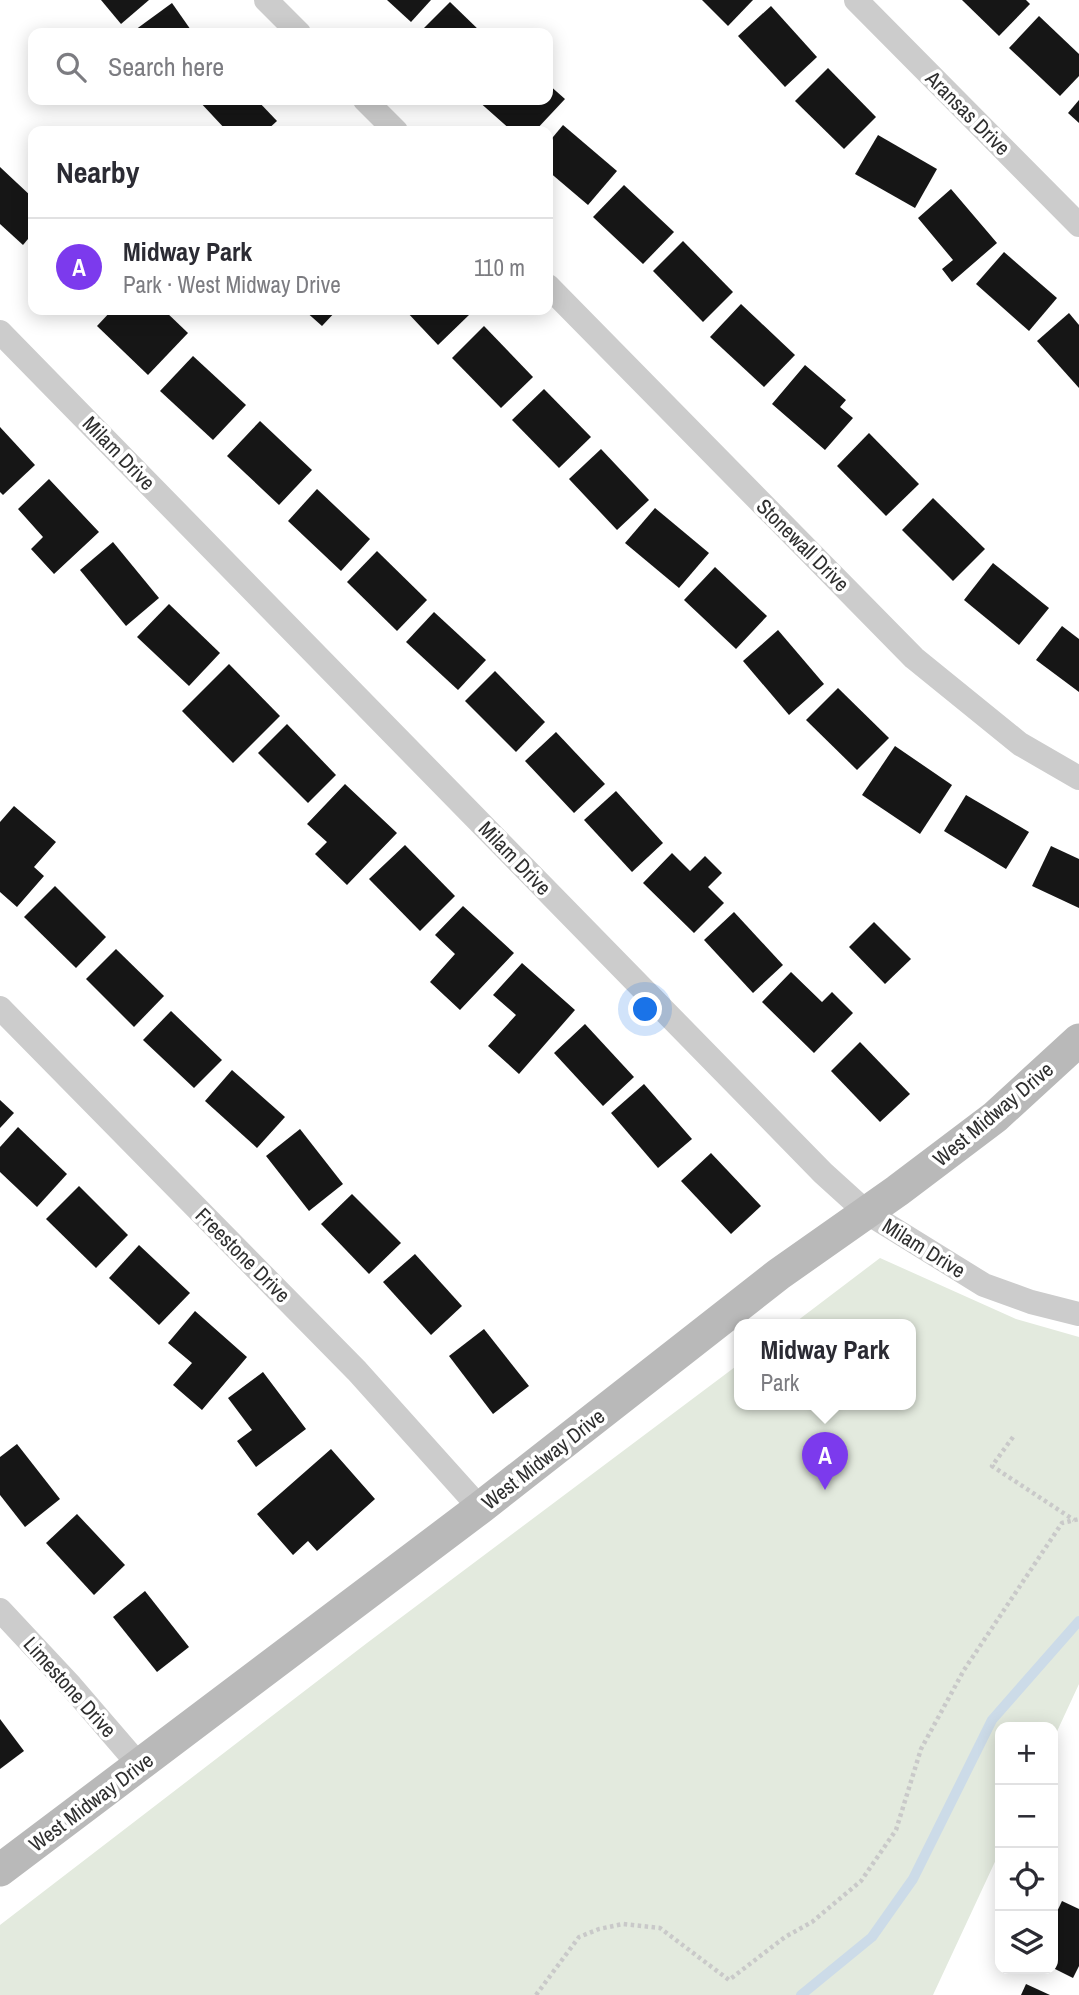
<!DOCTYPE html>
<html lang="en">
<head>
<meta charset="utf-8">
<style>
  body { margin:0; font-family:"Archivo Narrow",sans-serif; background:#f7f7f7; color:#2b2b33 }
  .controls { position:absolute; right:21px; bottom:21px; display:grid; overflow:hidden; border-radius:14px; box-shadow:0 4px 18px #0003 }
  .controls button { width:63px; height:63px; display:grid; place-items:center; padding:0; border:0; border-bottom:2px solid #e1e1e2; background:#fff; color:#2b2b33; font:35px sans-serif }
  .you { position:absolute; left:646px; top:1010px; width:24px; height:24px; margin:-18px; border:5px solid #fff; border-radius:50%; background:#1a73e8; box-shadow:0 0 0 10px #1a73e833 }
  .badge { display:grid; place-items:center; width:46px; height:46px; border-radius:50%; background:#7c3aed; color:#fff; font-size:23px; font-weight:700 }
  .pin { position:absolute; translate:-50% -58px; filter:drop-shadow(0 2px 4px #0008) }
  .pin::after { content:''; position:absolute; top:37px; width:24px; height:21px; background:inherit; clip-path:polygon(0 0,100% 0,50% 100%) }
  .popup { position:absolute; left:734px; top:1319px; width:182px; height:91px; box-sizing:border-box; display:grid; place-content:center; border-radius:14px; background:#fff; filter:drop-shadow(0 2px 5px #0005); font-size:23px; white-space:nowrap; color:#7c7c81 }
  .popup b { font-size:26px; color:#2b2b33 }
  .popup::after { content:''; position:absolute; left:50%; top:100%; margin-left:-14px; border:14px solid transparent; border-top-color:#fff }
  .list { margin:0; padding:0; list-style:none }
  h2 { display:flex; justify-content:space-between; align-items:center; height:91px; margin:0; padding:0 28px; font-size:30px }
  h2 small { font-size:23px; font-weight:400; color:#7c7c81 }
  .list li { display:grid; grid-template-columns:46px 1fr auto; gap:21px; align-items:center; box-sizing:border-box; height:98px; padding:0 28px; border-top:2px solid #e1e1e2 }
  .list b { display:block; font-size:26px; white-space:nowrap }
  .list p { margin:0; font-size:23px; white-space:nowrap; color:#7c7c81 }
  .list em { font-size:23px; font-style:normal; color:#7c7c81 }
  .icon { flex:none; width:38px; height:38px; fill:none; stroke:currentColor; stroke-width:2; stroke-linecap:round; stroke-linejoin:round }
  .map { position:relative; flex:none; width:1079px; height:1995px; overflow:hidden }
  .search { position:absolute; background:#fff; box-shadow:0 4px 18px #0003; left:28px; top:28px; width:525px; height:77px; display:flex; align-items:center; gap:18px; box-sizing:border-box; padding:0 24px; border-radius:14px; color:#7c7c81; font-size:26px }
  .panel { position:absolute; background:#fff; box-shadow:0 4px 18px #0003; left:28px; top:126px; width:525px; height:189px; border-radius:14px }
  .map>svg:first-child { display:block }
  .green { fill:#e3eade }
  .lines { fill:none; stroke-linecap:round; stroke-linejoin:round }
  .stream { stroke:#ccdbe8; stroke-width:10 }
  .building { fill:#161616 }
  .path { stroke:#c9c9c9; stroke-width:4.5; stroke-dasharray:3.5 3.5; stroke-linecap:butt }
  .street { stroke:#ccc; stroke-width:24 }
  .secondary { stroke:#b9b9b9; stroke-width:33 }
  .labels { text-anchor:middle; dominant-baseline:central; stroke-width:7; stroke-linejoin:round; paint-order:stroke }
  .street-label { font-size:21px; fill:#2f2f2f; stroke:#fff }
</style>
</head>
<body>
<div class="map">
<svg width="1079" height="1995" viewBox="0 0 1079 1995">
  <rect width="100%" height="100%" fill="#fff"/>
  <path class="green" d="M880,1258L1016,1319L1079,1337V1684L1053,1740V1727H1000V1851L933,1995H0V1925L367,1643L739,1364V1404H911V1324H793Z"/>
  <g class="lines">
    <path class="stream" d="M801,1995L872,1937L913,1879L992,1720L1079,1621"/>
  </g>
  <g class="building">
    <path d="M101,0H149L121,24Z"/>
    <path d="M387,0H431L411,22Z"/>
    <path d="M702,0H753L728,26Z"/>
    <path d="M962,0H1026L1030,4L999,36Z"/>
    <path d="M450,2L482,33H419Z"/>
    <path d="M172,3L193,33H137L135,30Z"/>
    <path d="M771,6L817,57L785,87L738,36Z"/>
    <path d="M1039,16L1079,54V76L1060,96L1009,48Z"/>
    <path d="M828,68L876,117L844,149L795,101Z"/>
    <path d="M548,84L565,99L535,131H512L477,100H548Z"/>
    <path d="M198,100H257L277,121L266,131H227Z"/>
    <path d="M1079,100V123L1068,113Z"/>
    <path d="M563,125L617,171L588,205L548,171V143Z"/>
    <path d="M878,135L937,169L915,208L855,174Z"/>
    <path d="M0,167L33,198V233L23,245L0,224Z"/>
    <path d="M624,185L674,232L643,264L593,217Z"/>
    <path d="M951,189L997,243L952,282L942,269L953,260L918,218Z"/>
    <path d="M683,241L733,292L703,322L653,271Z"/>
    <path d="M1004,252L1057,298L1029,331L976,284Z"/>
    <path d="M741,304L795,355L764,387L710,337Z"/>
    <path d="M112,310H164L188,333L148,375L97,326Z"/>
    <path d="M304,310H337L322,326Z"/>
    <path d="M405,310H464L469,315L438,345Z"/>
    <path d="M1069,313L1079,325V388L1037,341Z"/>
    <path d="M484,326L533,377L501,408L452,358Z"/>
    <path d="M193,356L246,405L213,440L160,391Z"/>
    <path d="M805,365L846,400L840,407L853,418L825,450L772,404Z"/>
    <path d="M544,389L591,437L559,468L512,420Z"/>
    <path d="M260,421L312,470L279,505L227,456Z"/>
    <path d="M0,427L35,465L3,495L0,492Z"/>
    <path d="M869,433L919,484L886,516L837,466Z"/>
    <path d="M601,449L649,500L617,530L569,479Z"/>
    <path d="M49,479L99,532L54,574L31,549L43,537L18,509Z"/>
    <path d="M317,489L370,539L341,571L288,521Z"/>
    <path d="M933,498L985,549L953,581L902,530Z"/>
    <path d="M655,508L709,553L679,588L625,543Z"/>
    <path d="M113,542L159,598L126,626L80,570Z"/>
    <path d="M377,551L427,600L397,631L347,582Z"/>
    <path d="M993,563L1049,608L1019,645L964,600Z"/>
    <path d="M715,567L767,616L736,649L684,600Z"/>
    <path d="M169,604L220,653L189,686L137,637Z"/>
    <path d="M434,612L486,660L458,690L406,642Z"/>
    <path d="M1062,626L1079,639V692L1036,660Z"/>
    <path d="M778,630L824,684L789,715L743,661Z"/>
    <path d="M229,664L280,716L233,763L182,711Z"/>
    <path d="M495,671L545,722L516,752L465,701Z"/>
    <path d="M838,688L889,738L857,770L806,720Z"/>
    <path d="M287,724L336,775L308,803L258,753Z"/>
    <path d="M556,732L605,784L574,813L525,761Z"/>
    <path d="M895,746L952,785L920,834L862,795Z"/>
    <path d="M345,784L397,833L347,885L315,854L327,842L307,824Z"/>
    <path d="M616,791L663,843L632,872L584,820Z"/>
    <path d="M966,795L1029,832L1006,869L944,831Z"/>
    <path d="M14,806L56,842L34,867L44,876L17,907L0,892V822Z"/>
    <path d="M405,845L455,896L420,931L369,879Z"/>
    <path d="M1051,846L1079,859V908L1032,886Z"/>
    <path d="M672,853L690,871L705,856L722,873L708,887L724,903L694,933L643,883Z"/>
    <path d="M55,886L106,937L76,968L24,917Z"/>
    <path d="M463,906L514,953L460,1010L430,982L455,954L435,935Z"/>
    <path d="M734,912L783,965L753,993L704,940Z"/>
    <path d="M874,922L911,959L885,984L849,947Z"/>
    <path d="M116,949L164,996L134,1027L86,979Z"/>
    <path d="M522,963L575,1010L519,1074L488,1046L516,1015L493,995Z"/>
    <path d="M791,972L822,1002L832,992L853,1013L814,1053L762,1002Z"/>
    <path d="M171,1011L222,1060L194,1088L143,1040Z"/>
    <path d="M585,1024L634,1077L603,1106L554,1053Z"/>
    <path d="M860,1042L910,1094L880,1122L831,1071Z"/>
    <path d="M232,1070L285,1117L257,1148L205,1101Z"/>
    <path d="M644,1084L692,1139L658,1168L611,1113Z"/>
    <path d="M0,1100L14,1113L0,1128Z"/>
    <path d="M18,1127L67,1174L37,1207L0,1172V1147Z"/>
    <path d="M300,1129L343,1184L309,1211L266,1156Z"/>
    <path d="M711,1153L761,1206L731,1234L681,1181Z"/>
    <path d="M79,1186L128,1235L96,1268L46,1219Z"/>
    <path d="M352,1194L401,1243L369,1274L321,1224Z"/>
    <path d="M139,1245L190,1293L159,1325L109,1278Z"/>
    <path d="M415,1254L462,1306L431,1335L383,1282Z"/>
    <path d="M195,1311L247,1357L202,1410L173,1385L192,1363L168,1343Z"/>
    <path d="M484,1329L529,1386L493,1414L449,1356Z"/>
    <path d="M263,1372L306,1429L256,1467L237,1441L252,1430L228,1398Z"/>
    <path d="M17,1444L60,1499L25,1527L0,1495V1457Z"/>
    <path d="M331,1449L375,1499L317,1551L308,1541L293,1555L257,1514Z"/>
    <path d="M77,1514L125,1565L94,1595L46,1543Z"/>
    <path d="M145,1591L189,1647L157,1672L113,1617Z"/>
    <path d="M0,1719L24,1751L0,1769Z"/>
    <path d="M1062,1901L1079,1909V1966L1073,1978L1053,1968V1920Z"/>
    <path d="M1026,1984L1050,1995H1021Z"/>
  </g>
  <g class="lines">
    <g class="path">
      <path d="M1013,1437L992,1466L1074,1520"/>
      <path d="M536,1995L579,1937L599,1929L623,1924L660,1928L729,1980L785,1937L812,1922L861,1881L896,1830L921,1749L964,1670L1062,1523L1079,1519"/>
    </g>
    <g class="street">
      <path d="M266,0L299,33"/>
      <path d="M856,0L1079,225"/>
      <path d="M365,100L396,131"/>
      <path d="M548,286L914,658L1020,744L1079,778"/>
      <path d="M0,332L823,1173L866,1212L984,1285L1031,1302L1079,1314"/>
      <path d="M0,1008L357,1371L480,1508"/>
      <path d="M0,1610L71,1686L139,1765"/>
    </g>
    <path class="secondary" d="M0,1870L480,1508L779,1274L897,1191L995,1117L1079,1040"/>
  </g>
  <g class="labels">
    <g class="street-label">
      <text transform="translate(968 113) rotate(45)">Aransas Drive</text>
      <text transform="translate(119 453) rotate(46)">Milam Drive</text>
      <text transform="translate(803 545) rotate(45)">Stonewall Drive</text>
      <text transform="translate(515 858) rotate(46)">Milam Drive</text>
      <text transform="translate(993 1114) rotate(-40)">West Midway Drive</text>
      <text transform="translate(924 1248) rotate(32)">Milam Drive</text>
      <text transform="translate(243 1255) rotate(45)">Freestone Drive</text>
      <text transform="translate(543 1459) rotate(-38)">West Midway Drive</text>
      <text transform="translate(70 1687) rotate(48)">Limestone Drive</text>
      <text transform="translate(91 1802) rotate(-37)">West Midway Drive</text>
    </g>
  </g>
</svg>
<div class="controls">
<button>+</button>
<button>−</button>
<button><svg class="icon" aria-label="locate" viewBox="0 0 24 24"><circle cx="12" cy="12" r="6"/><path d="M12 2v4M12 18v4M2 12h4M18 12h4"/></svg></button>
<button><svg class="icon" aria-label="layers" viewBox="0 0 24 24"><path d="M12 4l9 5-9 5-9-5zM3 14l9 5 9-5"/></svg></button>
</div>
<div class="you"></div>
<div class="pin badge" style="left:825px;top:1490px">A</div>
<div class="popup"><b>Midway Park</b>Park</div>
<div class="search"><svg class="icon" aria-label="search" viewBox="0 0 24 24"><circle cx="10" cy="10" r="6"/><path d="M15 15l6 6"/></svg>Search here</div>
<section class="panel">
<h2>Nearby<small></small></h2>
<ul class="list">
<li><span class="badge">A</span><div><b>Midway Park</b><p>Park · West Midway Drive</p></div><em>110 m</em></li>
</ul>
</section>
</div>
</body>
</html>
